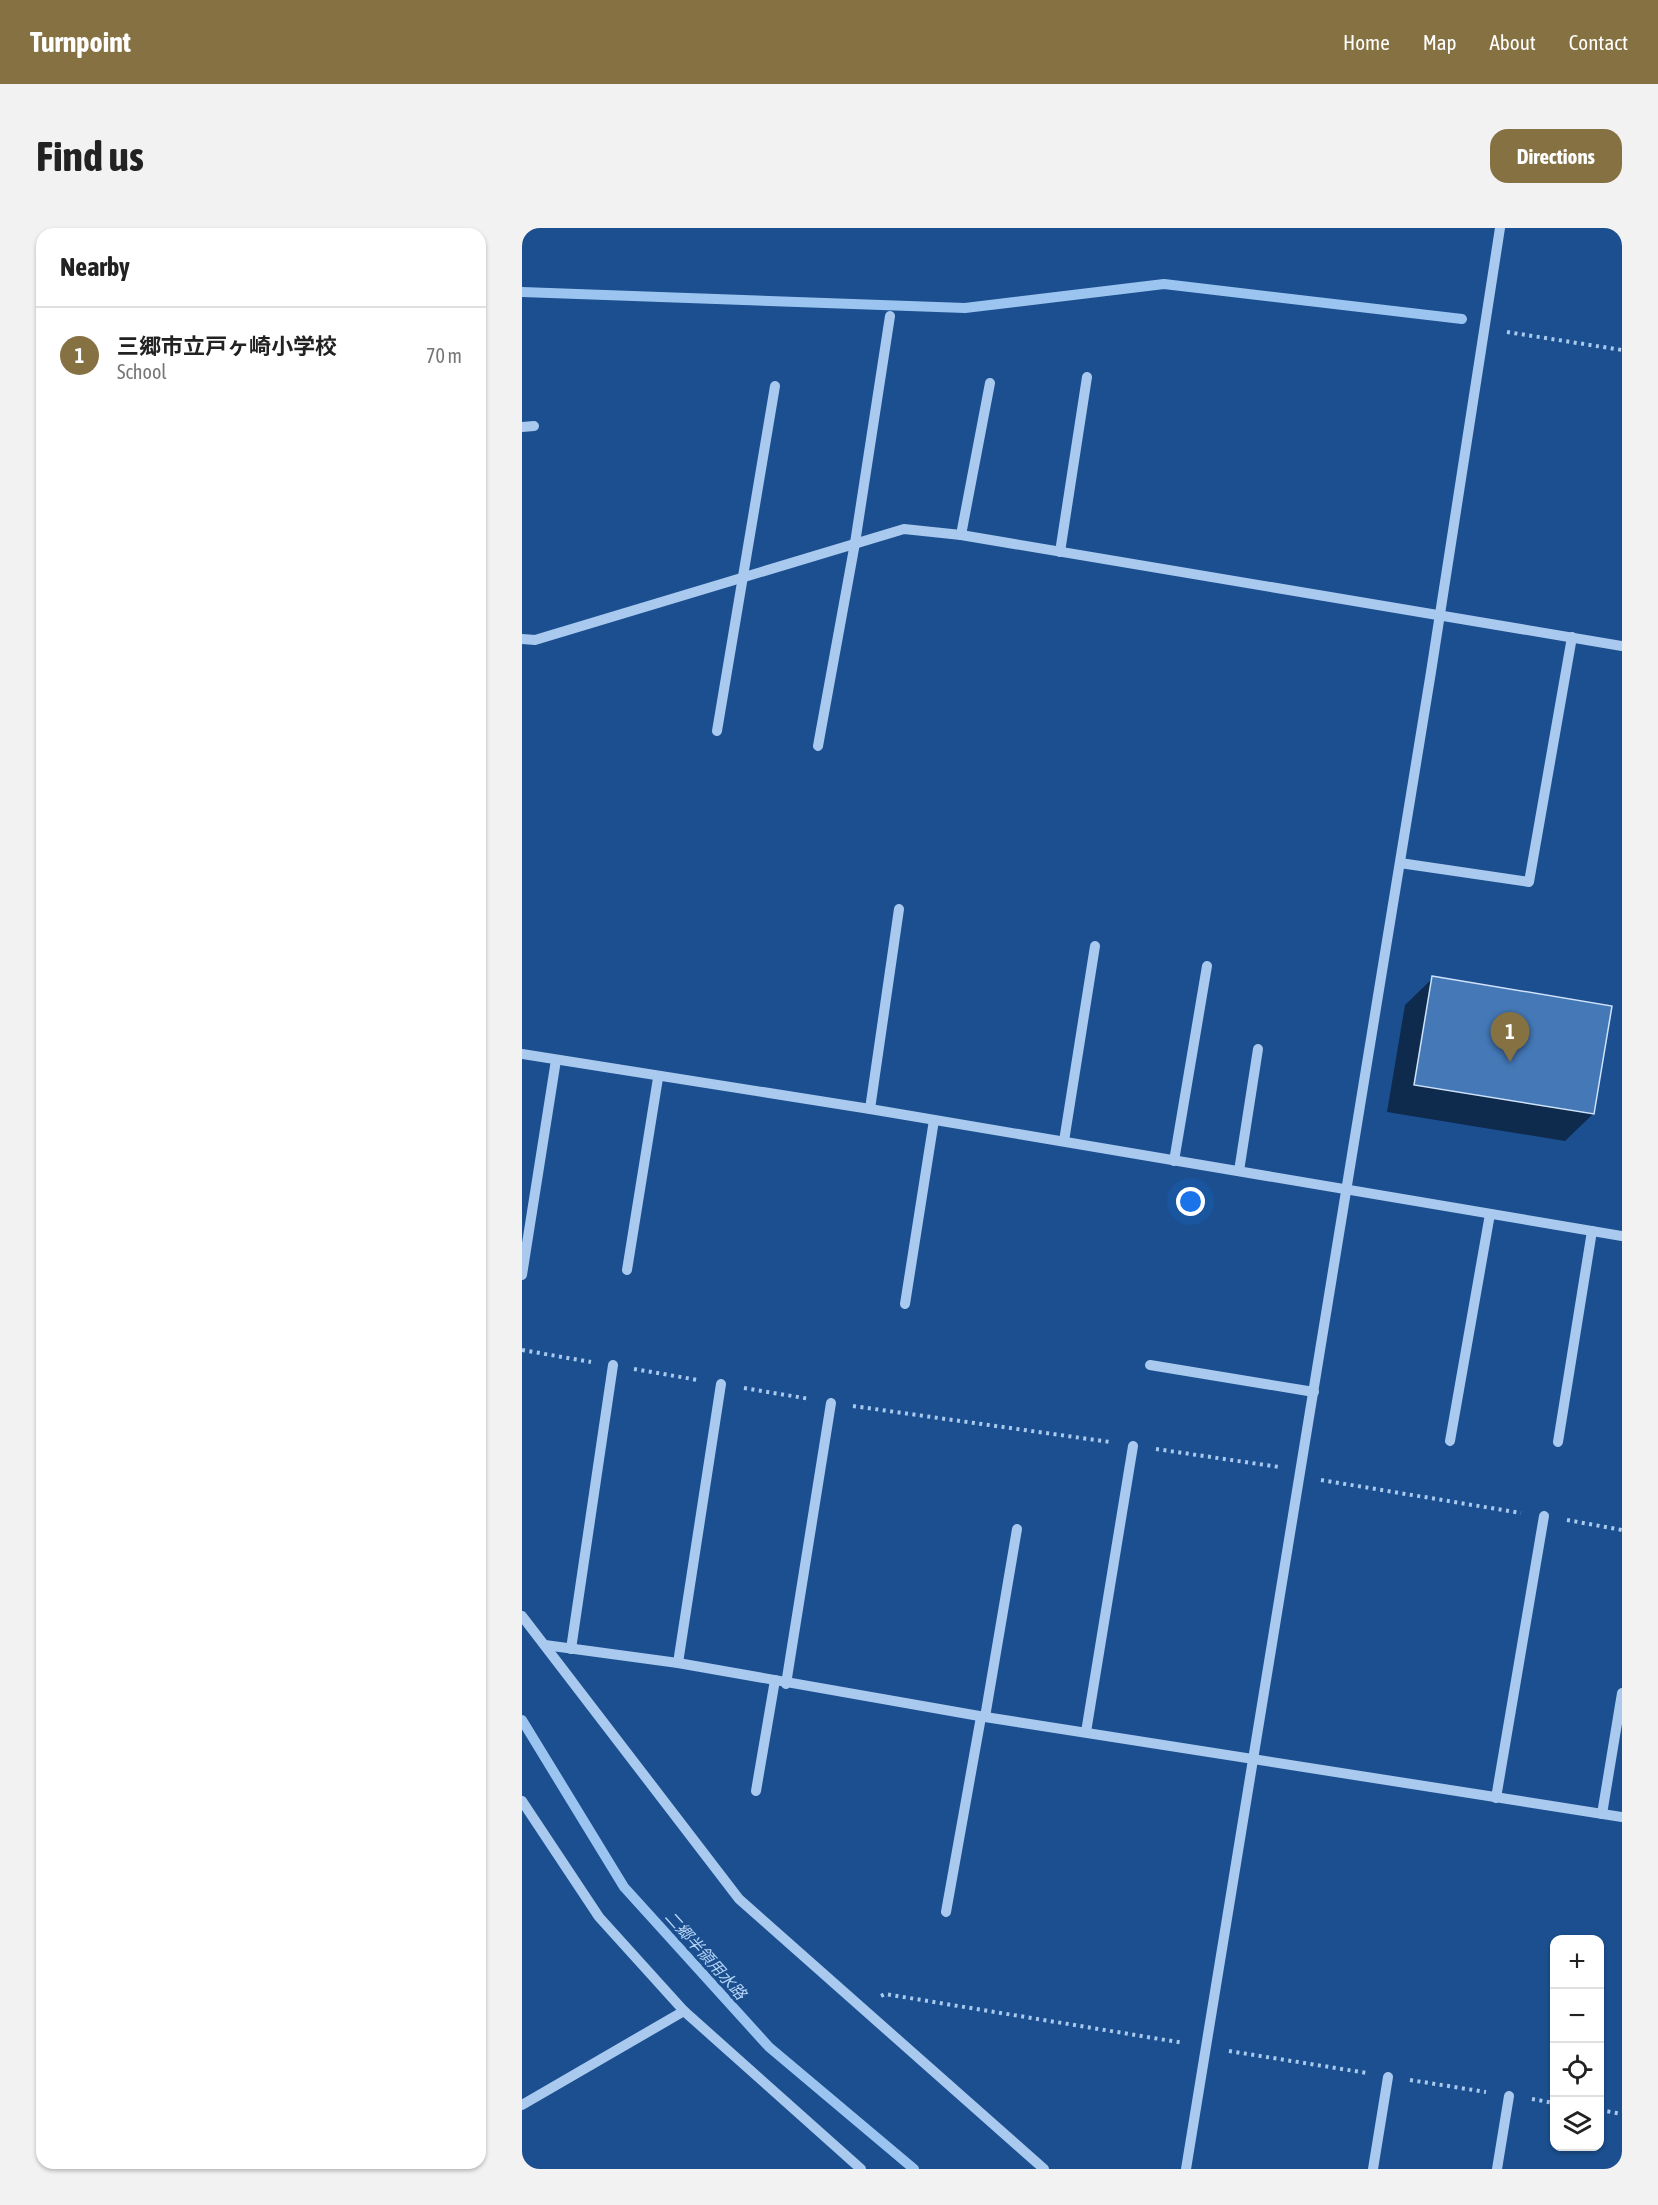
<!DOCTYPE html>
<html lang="en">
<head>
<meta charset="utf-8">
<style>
  body { margin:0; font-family:"Asap Condensed","Noto Sans JP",sans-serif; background:#f2f2f2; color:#222 }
  .controls { position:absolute; right:18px; bottom:18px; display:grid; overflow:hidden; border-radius:12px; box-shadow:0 2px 4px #0004 }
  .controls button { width:54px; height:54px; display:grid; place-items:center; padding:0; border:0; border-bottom:2px solid #e0e0e0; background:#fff; color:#222; font:30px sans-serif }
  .you { position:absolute; left:669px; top:974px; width:21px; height:21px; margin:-15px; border:4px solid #fff; border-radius:50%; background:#1a73e8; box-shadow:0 0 0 9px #1a73e833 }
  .badge { display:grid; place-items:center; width:39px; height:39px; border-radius:50%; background:#857141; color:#fff; font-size:20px; font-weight:700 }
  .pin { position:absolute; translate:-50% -50px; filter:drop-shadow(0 2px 3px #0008) }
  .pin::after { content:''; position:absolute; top:32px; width:21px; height:18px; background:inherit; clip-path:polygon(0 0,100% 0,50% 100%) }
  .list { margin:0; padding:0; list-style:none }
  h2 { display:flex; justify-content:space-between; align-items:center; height:78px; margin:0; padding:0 24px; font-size:26px }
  h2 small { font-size:20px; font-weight:400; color:#767676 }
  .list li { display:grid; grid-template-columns:39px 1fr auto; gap:18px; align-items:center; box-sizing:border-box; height:96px; padding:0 24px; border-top:2px solid #e0e0e0 }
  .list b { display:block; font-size:22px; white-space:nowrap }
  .list p { margin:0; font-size:20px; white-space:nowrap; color:#767676 }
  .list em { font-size:20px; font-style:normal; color:#767676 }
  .icon { flex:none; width:33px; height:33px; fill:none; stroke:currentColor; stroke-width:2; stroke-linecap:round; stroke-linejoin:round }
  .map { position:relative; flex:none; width:1100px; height:1941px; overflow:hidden; border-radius:18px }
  header { display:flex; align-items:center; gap:36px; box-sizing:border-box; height:84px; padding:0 30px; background:#857141; color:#fff }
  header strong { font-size:28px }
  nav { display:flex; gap:33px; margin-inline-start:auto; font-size:21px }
  .intro { display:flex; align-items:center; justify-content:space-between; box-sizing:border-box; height:144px; padding:0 36px }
  h1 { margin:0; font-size:42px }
  .button { padding:15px 27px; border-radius:18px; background:#857141; color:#fff; font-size:21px; font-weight:700 }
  main { display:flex; gap:36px; padding:0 36px }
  aside { flex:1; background:#fff; border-radius:18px; box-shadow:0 2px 4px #0004 }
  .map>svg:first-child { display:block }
  .shadow { fill:#0007 }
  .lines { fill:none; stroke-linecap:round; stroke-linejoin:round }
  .stream { stroke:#9cc4f0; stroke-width:10 }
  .building { fill:#4478b7; stroke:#cfe3fa; stroke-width:1.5 }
  .path { stroke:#a9c9ee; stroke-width:4; stroke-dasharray:3 4.5; stroke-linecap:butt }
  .minor { stroke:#a9c9ee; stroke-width:10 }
  .labels { text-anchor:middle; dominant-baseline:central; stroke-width:6; stroke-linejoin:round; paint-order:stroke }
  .water-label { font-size:16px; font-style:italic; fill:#b5d3f5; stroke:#1b4f8f }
</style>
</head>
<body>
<header>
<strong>Turnpoint</strong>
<nav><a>Home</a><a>Map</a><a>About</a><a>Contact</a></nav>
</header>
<div class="intro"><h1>Find us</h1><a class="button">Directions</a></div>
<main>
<aside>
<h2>Nearby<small></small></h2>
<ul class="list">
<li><span class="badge">1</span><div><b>三郷市立戸ヶ崎小学校</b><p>School</p></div><em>70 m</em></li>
</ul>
</aside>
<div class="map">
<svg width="1100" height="1941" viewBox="0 0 1100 1941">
  <rect width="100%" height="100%" fill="#1b4f8f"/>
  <path class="shadow" d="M911,750L1071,886L1043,913L865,884L883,777Z"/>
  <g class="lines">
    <g class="stream">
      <path d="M0,64L443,80L642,56L940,91"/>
      <path d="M0,1492L102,1659L247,1819L392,1941"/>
    </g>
  </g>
  <path class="building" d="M910,748L1090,778L1072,886L892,857Z"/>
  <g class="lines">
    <g class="path">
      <path d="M985,104L1100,122"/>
      <path d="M0,1122L69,1134"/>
      <path d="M112,1141L176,1152"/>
      <path d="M222,1160L288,1171"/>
      <path d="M331,1178L588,1214"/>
      <path d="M634,1221L757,1239"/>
      <path d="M799,1252L999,1285"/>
      <path d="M1045,1292L1100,1302"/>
      <path d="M359,1768L363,1766L662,1815"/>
      <path d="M707,1823L845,1845"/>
      <path d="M888,1852L964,1864"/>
      <path d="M1010,1871L1032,1875"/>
      <path d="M1078,1882L1100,1886"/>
    </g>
    <g class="minor">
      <path d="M0,199L12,198"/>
      <path d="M439,307L468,155"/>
      <path d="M538,324L565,149"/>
      <path d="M0,411L13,412L382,301L439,307L1100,418"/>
      <path d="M195,503L253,158"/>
      <path d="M296,518L333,315L368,88"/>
      <path d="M878,635L1007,654L1050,409"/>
      <path d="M0,826L348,881L1100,1008"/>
      <path d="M348,881L377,681"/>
      <path d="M542,913L573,718"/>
      <path d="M652,933L685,738"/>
      <path d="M717,943L736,821"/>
      <path d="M105,1042L136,850"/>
      <path d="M0,1047L34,832"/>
      <path d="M383,1076L412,892"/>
      <path d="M628,1137L792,1164"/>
      <path d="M928,1213L968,986"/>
      <path d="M1036,1214L1070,1003"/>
      <path d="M0,1388L217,1671L522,1941"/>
      <path d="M23,1417L156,1435L463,1489L1100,1589"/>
      <path d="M49,1421L91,1137"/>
      <path d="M156,1435L199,1156"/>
      <path d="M264,1456L309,1175"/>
      <path d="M463,1489L495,1301"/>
      <path d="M564,1504L611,1218"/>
      <path d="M234,1563L253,1452"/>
      <path d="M974,1570L1022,1288"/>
      <path d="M0,1573L77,1689L162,1783L339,1941"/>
      <path d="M1080,1586L1100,1465"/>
      <path d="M424,1684L459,1489"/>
      <path d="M0,1877L162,1783"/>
      <path d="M664,1941L909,444L978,0"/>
      <path d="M851,1941L866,1849"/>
      <path d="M975,1941L987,1868"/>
    </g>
  </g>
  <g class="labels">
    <g class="water-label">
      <text transform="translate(184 1727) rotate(48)">二郷半領用水路</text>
    </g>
  </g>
</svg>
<div class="controls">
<button>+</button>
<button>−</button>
<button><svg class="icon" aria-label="locate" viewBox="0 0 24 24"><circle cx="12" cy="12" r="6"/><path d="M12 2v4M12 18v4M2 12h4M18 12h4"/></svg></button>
<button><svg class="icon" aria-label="layers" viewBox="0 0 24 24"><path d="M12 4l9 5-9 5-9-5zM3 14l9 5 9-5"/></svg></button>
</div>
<div class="you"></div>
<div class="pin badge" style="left:988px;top:834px">1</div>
</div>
</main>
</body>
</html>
